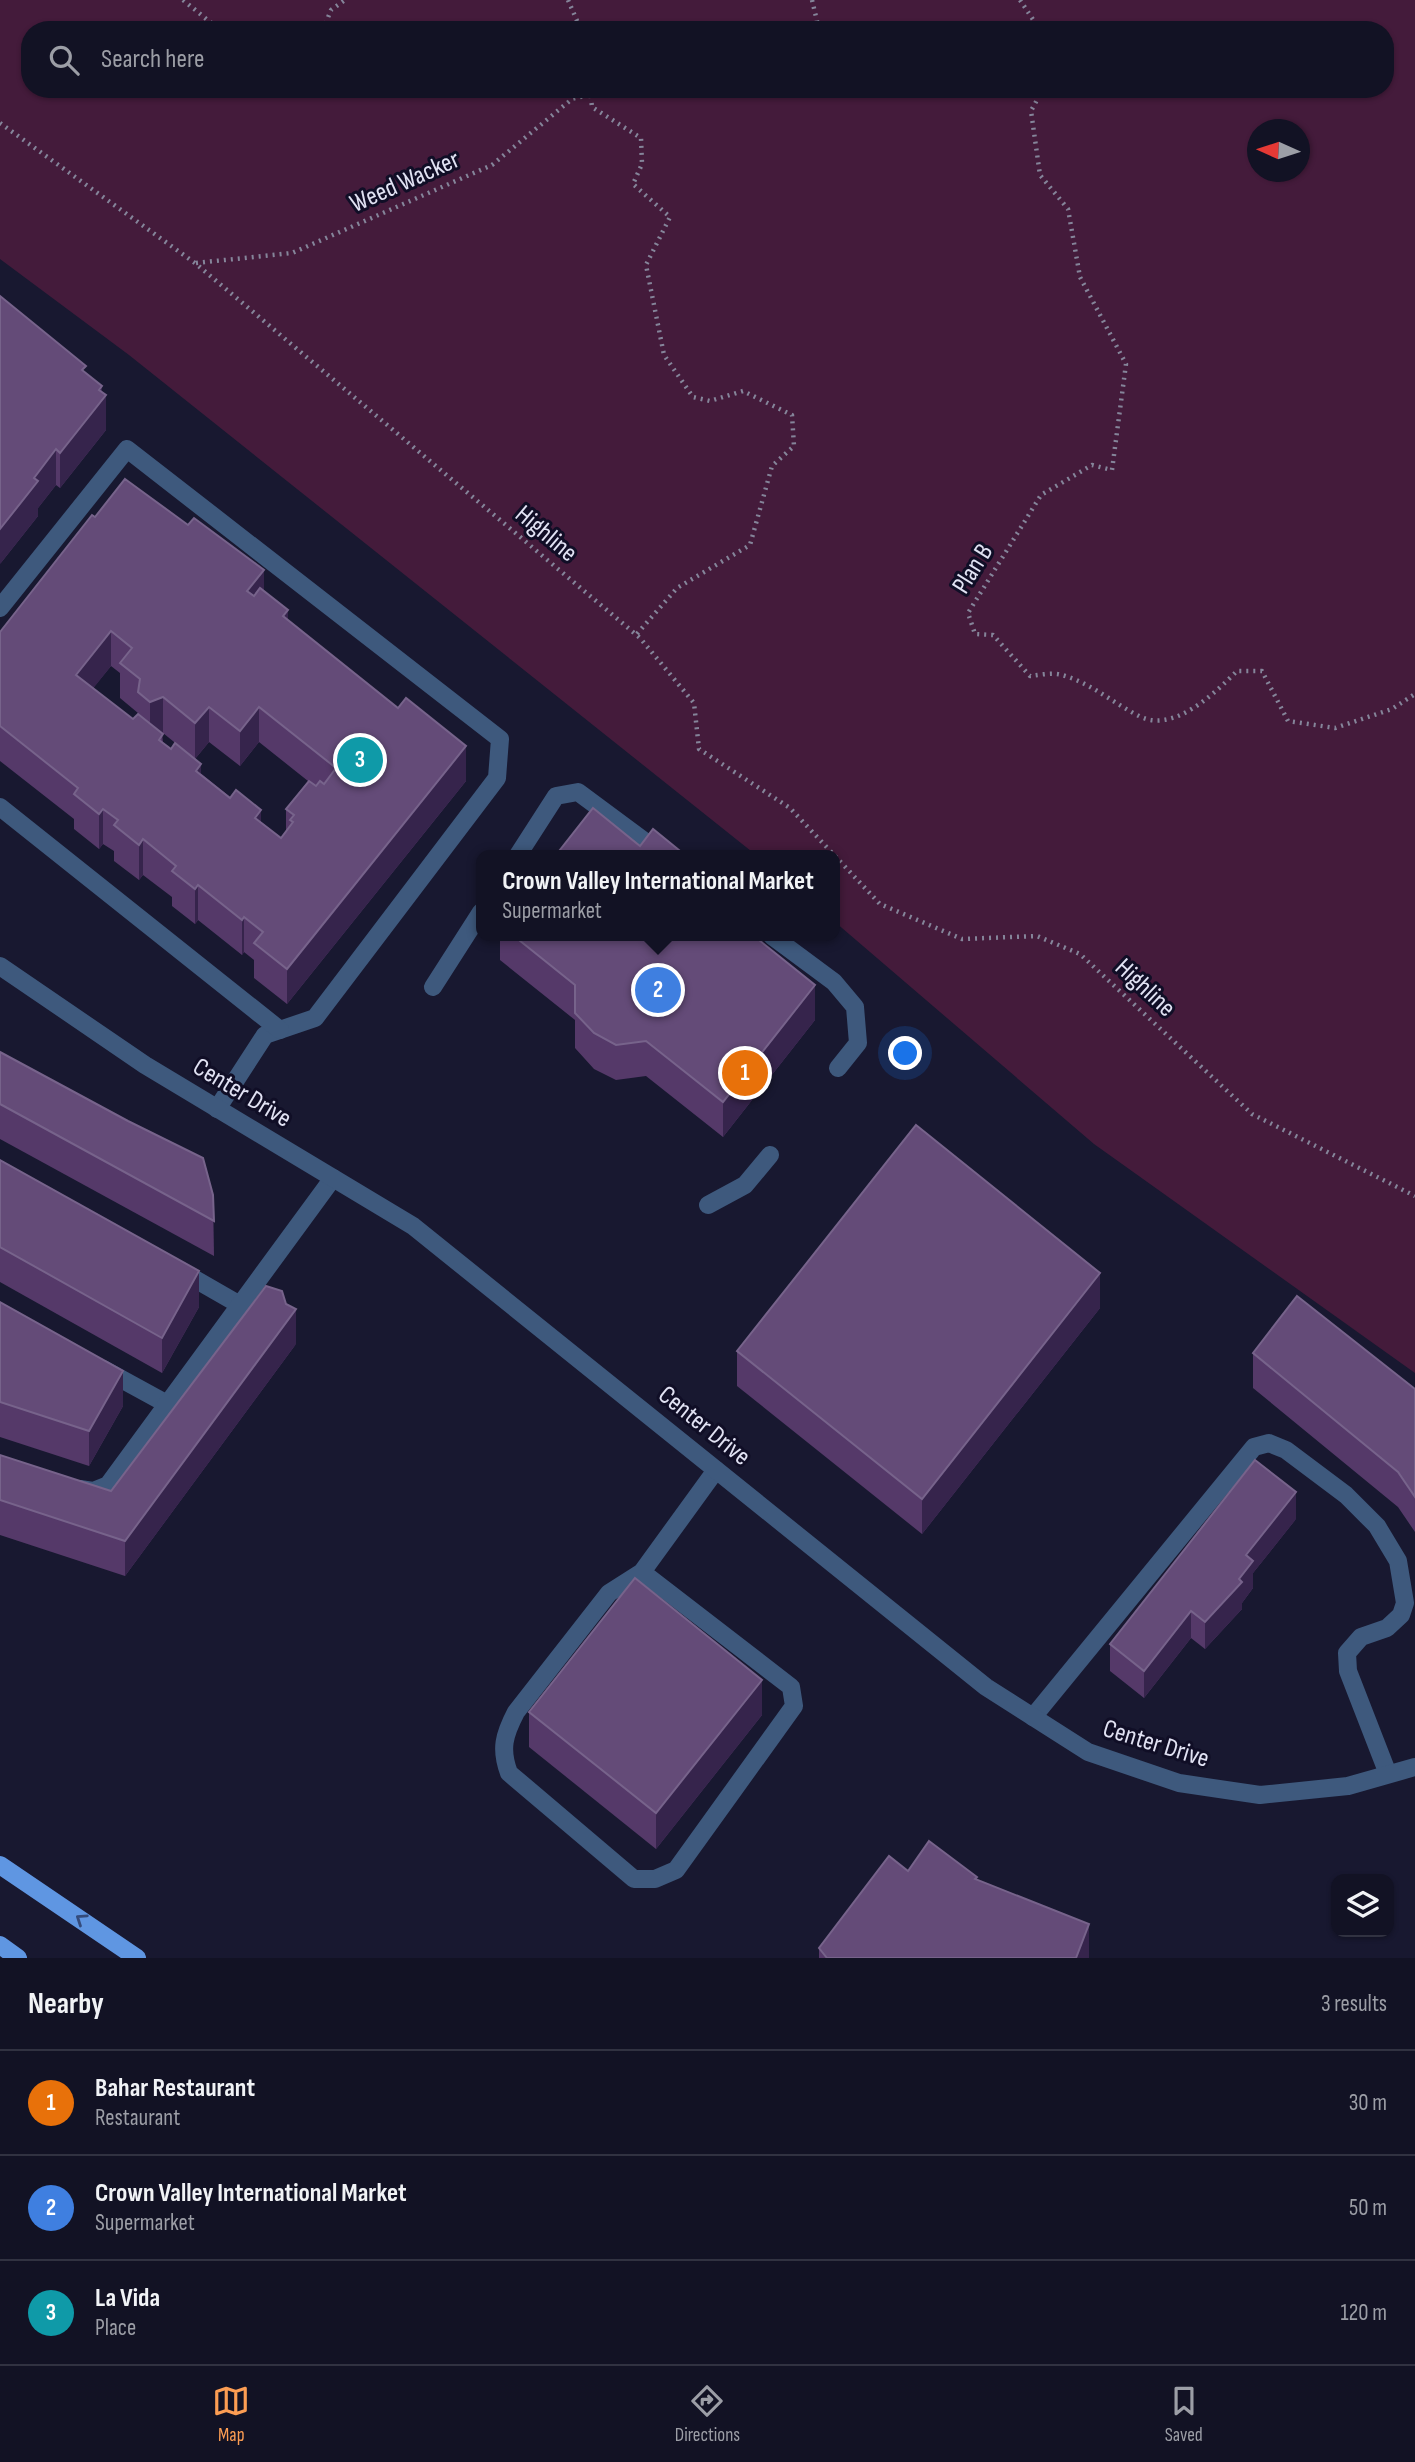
<!DOCTYPE html>
<html lang="en">
<head>
<meta charset="utf-8">
<style>
  body { margin:0; font-family:"Sofia Sans Condensed",sans-serif; background:#1b1b2c; color:#f1f3f6 }
  .controls { position:absolute; right:21px; bottom:21px; display:grid; overflow:hidden; border-radius:14px; box-shadow:0 2px 5px #0004 }
  .controls button { width:63px; height:63px; display:grid; place-items:center; padding:0; border:0; border-bottom:2px solid #313241; background:#121224; color:#f1f3f6; font:35px sans-serif }
  .compass { position:absolute; left:1247px; top:119px; width:63px; height:63px; border-radius:50%; background:#121224; box-shadow:0 2px 5px #0004; rotate:273deg }
  .you { position:absolute; left:906px; top:1054px; width:24px; height:24px; margin:-18px; border:5px solid #fff; border-radius:50%; background:#1a73e8; box-shadow:0 0 0 10px #1a73e833 }
  .badge { display:grid; place-items:center; width:46px; height:46px; border-radius:50%; background:#fc9d53; color:#fff; font-size:23px; font-weight:700 }
  .pin { position:absolute; translate:-50% -50%; border:4px solid #fff; box-shadow:0 2px 7px #0006 }
  .popup { position:absolute; left:476px; top:850px; width:364px; height:91px; box-sizing:border-box; display:grid; place-content:center; border-radius:14px; background:#121224; filter:drop-shadow(0 2px 5px #0005); font-size:23px; white-space:nowrap; color:#9c9ea6 }
  .popup b { font-size:26px; color:#f1f3f6 }
  .popup::after { content:''; position:absolute; left:50%; top:100%; margin-left:-14px; border:14px solid transparent; border-top-color:#121224 }
  .list { margin:0; padding:0; list-style:none }
  h2 { display:flex; justify-content:space-between; align-items:center; height:91px; margin:0; padding:0 28px; font-size:30px }
  h2 small { font-size:23px; font-weight:400; color:#9c9ea6 }
  .list li { display:grid; grid-template-columns:46px 1fr auto; gap:21px; align-items:center; box-sizing:border-box; height:105px; padding:0 28px; border-top:2px solid #313241 }
  .list b { display:block; font-size:26px; white-space:nowrap }
  .list p { margin:0; font-size:23px; white-space:nowrap; color:#9c9ea6 }
  .list em { font-size:23px; font-style:normal; color:#9c9ea6 }
  .icon { flex:none; width:38px; height:38px; fill:none; stroke:currentColor; stroke-width:2; stroke-linecap:round; stroke-linejoin:round }
  .map { position:relative; flex:none; width:1415px; height:1958px; overflow:hidden }
  .search { position:absolute; background:#121224; box-shadow:0 2px 5px #0004; left:21px; right:21px; top:21px; height:77px; display:flex; align-items:center; gap:18px; box-sizing:border-box; padding:0 24px; border-radius:28px; color:#9c9ea6; font-size:26px }
  .sheet { height:406px; background:#121224 }
  nav { display:flex; justify-content:space-around; align-items:center; box-sizing:border-box; height:98px; border-top:2px solid #313241; background:#121224; font-size:19px; color:#9c9ea6 }
  nav a { display:grid; justify-items:center; gap:4px }
  nav .on { color:#fc9d53 }
  .map>svg:first-child { display:block }
  .green { fill:#441b3b; fill-rule:evenodd }
  .lines { fill:none; stroke-linecap:round; stroke-linejoin:round }
  .path { stroke:#85859a; stroke-width:4.5; stroke-dasharray:2 5; stroke-linecap:butt }
  .service { stroke:#3e597d; stroke-width:18 }
  .tertiary { stroke:#3e597d; stroke-width:18 }
  .primary { stroke:#5f96e2; stroke-width:18 }
  .wall { fill:#553969; fill-rule:evenodd }
  .shaded-wall { fill:#36244c }
  .building { fill:#644b78; stroke:#77638b; stroke-width:2; fill-rule:evenodd }
  .oneway { stroke:#344b7b }
  .labels { text-anchor:middle; dominant-baseline:central; stroke-width:6; stroke-linejoin:round; paint-order:stroke }
  .street-label { font-size:26px; fill:#e1e2f3; stroke:#100e26 }
</style>
</head>
<body>
<div class="map">
<svg width="1415" height="1958" viewBox="0 0 1415 1958">
  <rect width="100%" height="100%" fill="#181830"/>
  <path class="green" d="M0,0H1415V1373L1094,1144L835,922V855H756L129,355L0,259ZM30,30H1385V89H30ZM1258,130H1300V172H1258Z"/>
  <g class="lines">
    <g class="path">
      <path d="M183,0L220,30"/>
      <path d="M568,0L581,30"/>
      <path d="M812,0L817,21L815,30"/>
      <path d="M1020,0L1040,30"/>
      <path d="M323,30L331,10L345,0"/>
      <path d="M590,89L592,107L641,138L642,164L633,184L670,217L646,265L664,355L693,397L710,401L743,391L792,415L794,446L772,466L750,545L677,588L636,635"/>
      <path d="M1043,89L1031,111L1040,175L1068,209L1080,277L1126,364L1112,470L1092,465L1041,495L968,613L975,634L993,635L1030,676C1040,675 1053,672 1062,675C1091,683 1113,703 1139,716C1173,734 1215,693 1237,671H1262L1288,721L1335,728L1392,709L1415,694"/>
      <path d="M0,123L195,263L640,638L694,703L699,749L790,808L834,855"/>
      <path d="M196,263L292,253L492,165L572,99L611,89"/>
      <path d="M835,856L880,904L962,939L1037,936L1080,954L1252,1114L1415,1196"/>
    </g>
    <g class="service">
      <path d="M0,608L127,449L500,739L497,778L315,1018L265,1035L217,1109"/>
      <path d="M0,807L280,1030"/>
      <path d="M518,855L556,796L578,792L663,855"/>
      <path d="M772,936L834,982L855,1007L858,1043L838,1068"/>
      <path d="M433,987L481,912"/>
      <path d="M708,1205L745,1185L770,1155"/>
      <path d="M179,1270L240,1305"/>
      <path d="M103,1369L167,1404"/>
      <path d="M80,1489L93,1491L108,1485L333,1178"/>
      <path d="M642,1572L609,1593L516,1712C504,1735 500,1749 509,1773L634,1879H655L676,1870L794,1706L791,1687L642,1572L716,1470"/>
      <path d="M1033,1717L1254,1447L1269,1443L1286,1450L1346,1495L1377,1526L1398,1561L1405,1603L1401,1615L1387,1628L1361,1637L1347,1653L1348,1671L1388,1774"/>
    </g>
    <path class="tertiary" d="M0,966L145,1065L413,1226L986,1687L1088,1752L1179,1783L1260,1795L1348,1786L1415,1767"/>
    <g class="primary">
      <path d="M0,1865L137,1958"/>
      <path d="M0,1945L18,1958"/>
    </g>
  </g>
  <g class="wall">
    <path d="M86,374L102,392L106,430L60,488L56,485L38,508V516L0,564Z"/>
    <path d="M95,517L264,591L288,620L466,781L287,1004L254,978V960L244,952L242,955L198,920L195,924L172,906V897L143,875L139,880L114,861V851L103,844L99,849L74,829V819L0,761V632ZM111,666L120,673V698L138,713V714L133,719L93,688ZM162,733H163L195,759L209,742L240,766L259,742L308,781L286,809V831L281,838L163,743Z"/>
    <path d="M500,936H754L815,1020L723,1137L646,1076L616,1080L594,1069L575,1048V1020L500,960Z"/>
    <path d="M0,1052L213,1195L214,1256L0,1139Z"/>
    <path d="M0,1160L199,1307L162,1373L0,1282Z"/>
    <path d="M0,1302L123,1406L89,1466L0,1437Z"/>
    <path d="M1100,1308L922,1534L737,1386V1351Z"/>
    <path d="M296,1344L125,1576L0,1535V1455L111,1491Z"/>
    <path d="M1253,1353L1415,1389V1532L1398,1507L1253,1388Z"/>
    <path d="M1296,1519L1253,1573V1588L1242,1603V1609L1205,1649L1191,1638L1144,1698L1110,1671V1644Z"/>
    <path d="M529,1712L762,1715L656,1849L529,1747Z"/>
    <path d="M908,1871L977,1880L1089,1958H819V1948Z"/>
  </g>
  <g class="shaded-wall">
    <path d="M102,386V400L106,395V430L60,488V453Z"/>
    <path d="M56,449V485L38,508V516L0,564V529L34,478Z"/>
    <path d="M264,570V605L247,591Z"/>
    <path d="M288,610V645L283,616Z"/>
    <path d="M111,631V666L76,710V675Z"/>
    <path d="M163,697V733L150,737V702Z"/>
    <path d="M209,707V742L195,759V723Z"/>
    <path d="M259,707V742L240,766V731Z"/>
    <path d="M466,746V781L287,1004V969Z"/>
    <path d="M201,764V799L196,771Z"/>
    <path d="M103,809V844L99,849V814Z"/>
    <path d="M261,810V845L255,818Z"/>
    <path d="M143,839V875L139,880V845Z"/>
    <path d="M198,885V920L195,924V889Z"/>
    <path d="M244,917V952L242,955V920Z"/>
    <path d="M815,985V1020L723,1137V1102Z"/>
    <path d="M199,1271V1307L162,1373V1338Z"/>
    <path d="M1100,1273V1308L922,1534V1499Z"/>
    <path d="M296,1309V1344L125,1576V1541Z"/>
    <path d="M123,1371V1406L89,1466V1431Z"/>
    <path d="M1296,1492V1519L1253,1573V1588L1242,1603V1609L1205,1649V1622L1239,1579L1246,1555Z"/>
    <path d="M1191,1611V1638L1144,1698V1671Z"/>
    <path d="M762,1680V1715L656,1849V1813Z"/>
    <path d="M1089,1924V1958H1076Z"/>
  </g>
  <g class="building">
    <path d="M0,296L86,366L82,370L102,386L99,390L106,395L60,453L56,449L34,478L38,481L0,529Z"/>
    <path d="M125,479L188,525L194,518L264,570L247,591L254,596L260,588L288,610L283,616L398,708L406,698L466,746L287,969L254,943L263,932L244,917L242,920L198,885L195,889L172,871L176,866L143,839L139,845L114,825L118,820L103,809L99,814L74,794L78,788L0,726V632L92,515L95,517ZM111,631L132,648L120,663L140,679L138,692L150,702L163,697L195,723L209,707L240,731L259,707L336,768L324,784L320,781L316,786L309,781L286,809L294,815L290,820L293,822L281,838L255,818L261,810L236,790L230,798L196,771L201,764L175,743L171,749L159,740L163,734L138,714L133,719L76,675Z"/>
    <path d="M593,808L640,846L653,829L685,855H556Z"/>
    <path d="M514,936H754L815,985L723,1102L646,1041L616,1045L594,1033L575,1013V985Z"/>
    <path d="M0,1052L128,1121L203,1158L213,1195L214,1221L0,1104Z"/>
    <path d="M916,1125L1100,1273L922,1499L737,1351Z"/>
    <path d="M0,1160L199,1271L162,1338L0,1247Z"/>
    <path d="M266,1286L282,1291L286,1304L296,1309L125,1541L0,1500V1455L111,1491Z"/>
    <path d="M1297,1296L1415,1389V1497L1398,1472L1253,1353Z"/>
    <path d="M0,1302L123,1371L89,1431L0,1402Z"/>
    <path d="M1255,1460L1296,1492L1246,1555L1253,1561L1239,1579L1242,1582L1205,1622L1191,1611L1144,1671L1110,1644Z"/>
    <path d="M635,1578L762,1680L656,1813L529,1712Z"/>
    <path d="M929,1841L977,1877L975,1879L1089,1924L1076,1958H827L819,1948L889,1856L908,1871Z"/>
  </g>
  <defs><path id="oneway-chevron" d="M-2-3.5L2.5 0L-2 3.5" fill="none" stroke-width="1.6" stroke-linecap="round" stroke-linejoin="round" transform="scale(1.75)"/></defs>
  <use class="oneway" href="#oneway-chevron" transform="translate(81 1919) rotate(-146)"/>
  <g class="labels">
    <g class="street-label">
      <text transform="translate(405 182) rotate(-24)">Weed Wacker</text>
      <text transform="translate(546 534) rotate(40)">Highline</text>
      <text transform="translate(973 569) rotate(-58)">Plan B</text>
      <text transform="translate(1145 988) rotate(43)">Highline</text>
      <text transform="translate(242 1093) rotate(31)">Center Drive</text>
      <text transform="translate(704 1426) rotate(39)">Center Drive</text>
      <text transform="translate(1156 1744) rotate(17)">Center Drive</text>
    </g>
  </g>
</svg>
<div class="controls">
<button><svg class="icon" aria-label="layers" viewBox="0 0 24 24"><path d="M12 4l9 5-9 5-9-5zM3 14l9 5 9-5"/></svg></button>
</div>
<svg class="compass" viewBox="-18 -18 36 36"><path d="M0-13l5 13h-10z" fill="#e53935"/><path d="M0 13l5-13h-10z" fill="#9c9ea6"/></svg>
<div class="you"></div>
<div class="pin badge" style="left:745px;top:1073px;background:#e8710a">1</div>
<div class="pin badge" style="left:658px;top:990px;background:#3f7fe0">2</div>
<div class="popup"><b>Crown Valley International Market</b>Supermarket</div>
<div class="pin badge" style="left:360px;top:760px;background:#0f9aa8">3</div>
<div class="search"><svg class="icon" aria-label="search" viewBox="0 0 24 24"><circle cx="10" cy="10" r="6"/><path d="M15 15l6 6"/></svg>Search here</div>
</div>
<section class="sheet">
<h2>Nearby<small>3 results</small></h2>
<ul class="list">
<li><span class="badge" style="background:#e8710a">1</span><div><b>Bahar Restaurant</b><p>Restaurant</p></div><em>30 m</em></li>
<li><span class="badge" style="background:#3f7fe0">2</span><div><b>Crown Valley International Market</b><p>Supermarket</p></div><em>50 m</em></li>
<li><span class="badge" style="background:#0f9aa8">3</span><div><b>La Vida</b><p>Place</p></div><em>120 m</em></li>
</ul>
</section>
<nav>
<a class="on"><svg class="icon" aria-label="map" viewBox="0 0 24 24"><path d="M3 6l6-2 6 2 6-2v14l-6 2-6-2-6 2zM9 4v14M15 6v14"/></svg>Map</a>
<a><svg class="icon" aria-label="directions" viewBox="0 0 24 24"><path d="M12 3l9 9-9 9-9-9zM9 14v-3h6M13 9l2 2-2 2"/></svg>Directions</a>
<a><svg class="icon" aria-label="saved" viewBox="0 0 24 24"><path d="M7 4h10v16l-5-4-5 4z"/></svg>Saved</a>
</nav>
</body>
</html>
